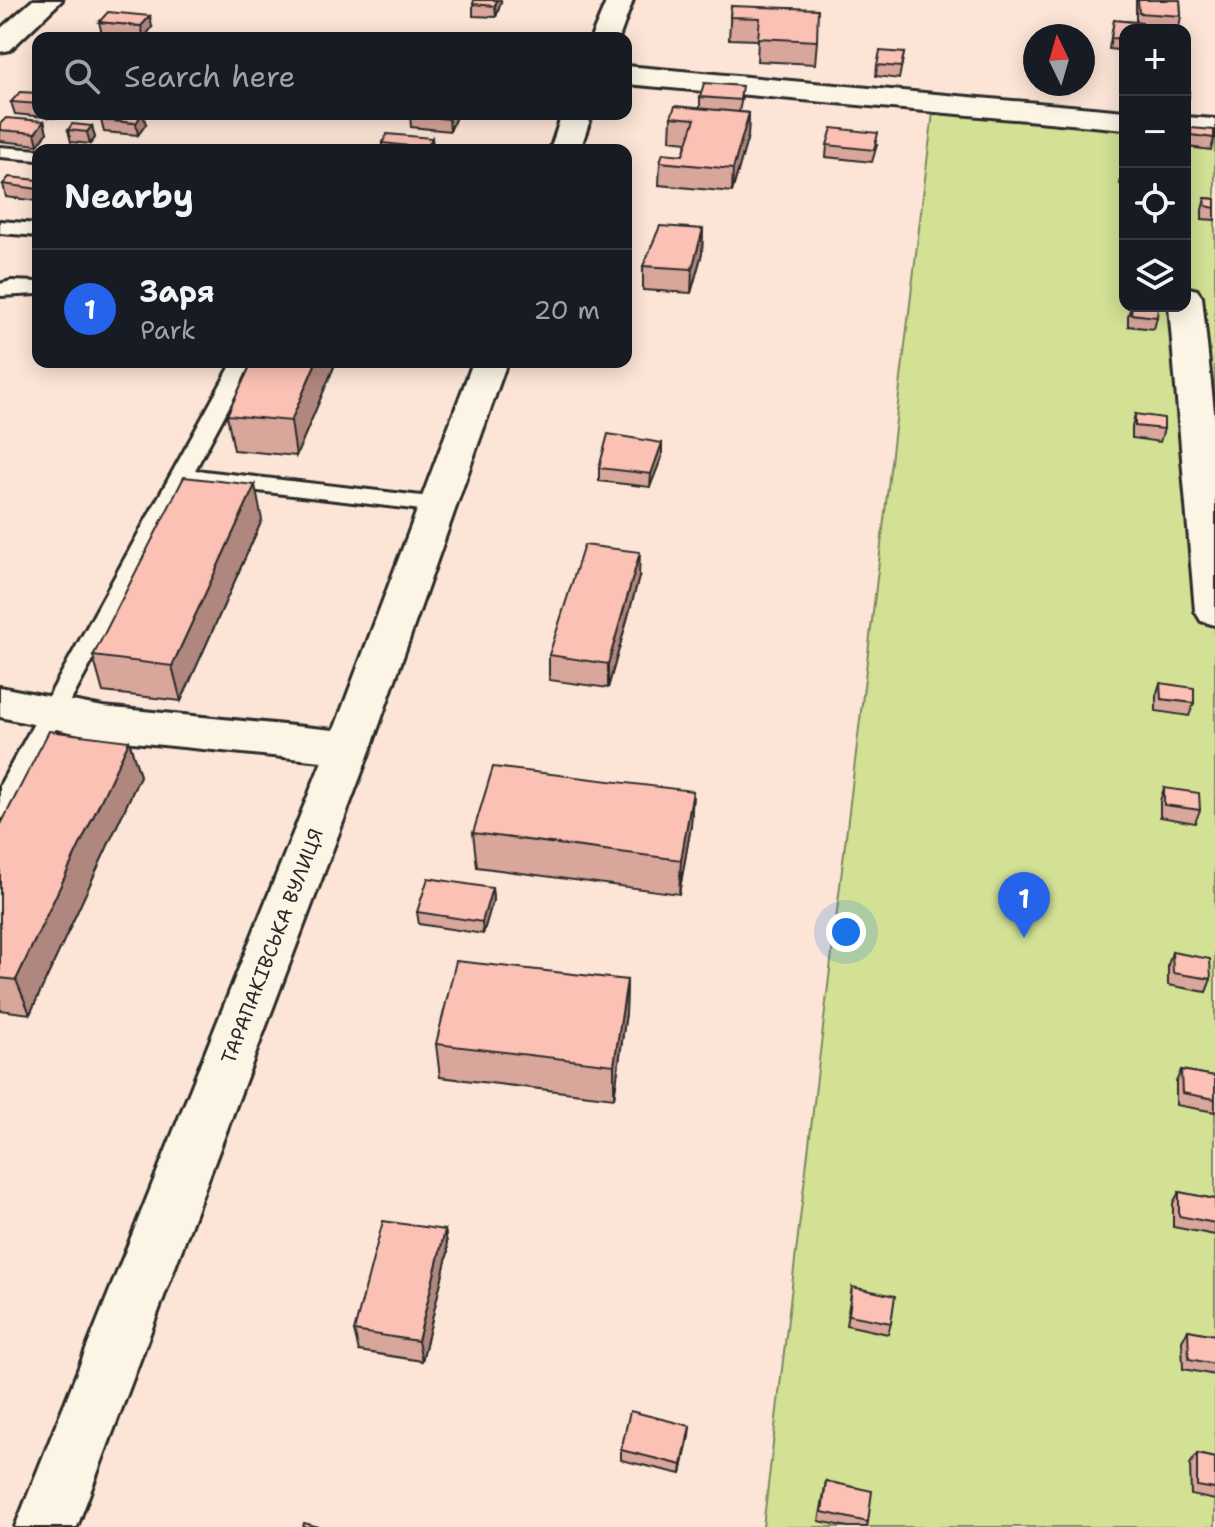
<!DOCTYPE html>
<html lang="en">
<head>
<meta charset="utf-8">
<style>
  body { margin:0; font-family:"Shantell Sans",sans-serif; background:#20242c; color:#f1f3f6 }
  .controls { position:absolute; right:24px; top:24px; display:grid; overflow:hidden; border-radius:16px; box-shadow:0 4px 20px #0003 }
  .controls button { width:72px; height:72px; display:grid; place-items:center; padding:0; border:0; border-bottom:2px solid #363941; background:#171b24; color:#f1f3f6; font:40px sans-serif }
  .compass { position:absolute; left:1023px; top:24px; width:72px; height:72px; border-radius:50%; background:#171b24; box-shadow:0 4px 20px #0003; rotate:355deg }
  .you { position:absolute; left:846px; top:932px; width:28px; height:28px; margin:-20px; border:6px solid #fff; border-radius:50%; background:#1a73e8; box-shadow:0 0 0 12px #1a73e833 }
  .badge { display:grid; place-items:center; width:52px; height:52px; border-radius:50%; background:#2563eb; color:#fff; font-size:26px; font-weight:700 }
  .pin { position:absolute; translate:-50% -66px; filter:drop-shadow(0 2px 4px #0008) }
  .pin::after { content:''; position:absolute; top:42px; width:28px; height:24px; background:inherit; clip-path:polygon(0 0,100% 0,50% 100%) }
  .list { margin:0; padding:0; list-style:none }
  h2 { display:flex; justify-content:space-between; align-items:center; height:104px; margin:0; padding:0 32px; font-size:34px }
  h2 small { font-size:26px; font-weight:400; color:#9ea1a6 }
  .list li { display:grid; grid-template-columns:52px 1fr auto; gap:24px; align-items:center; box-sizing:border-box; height:120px; padding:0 32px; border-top:2px solid #363941 }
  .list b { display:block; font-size:30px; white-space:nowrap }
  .list p { margin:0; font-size:26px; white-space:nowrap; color:#9ea1a6 }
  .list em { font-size:26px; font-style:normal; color:#9ea1a6 }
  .icon { flex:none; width:44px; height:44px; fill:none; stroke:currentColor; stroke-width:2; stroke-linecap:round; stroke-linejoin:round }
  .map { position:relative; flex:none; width:1215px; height:1527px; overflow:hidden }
  .search { position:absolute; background:#171b24; box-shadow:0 4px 20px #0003; left:32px; top:32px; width:600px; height:88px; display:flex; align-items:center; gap:20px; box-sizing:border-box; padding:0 28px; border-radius:16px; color:#9ea1a6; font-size:30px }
  .panel { position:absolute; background:#171b24; box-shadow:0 4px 20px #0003; left:32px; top:144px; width:600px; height:224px; border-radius:16px }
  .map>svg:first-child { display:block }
  .green { fill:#d2e194; stroke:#7e8660; stroke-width:2 }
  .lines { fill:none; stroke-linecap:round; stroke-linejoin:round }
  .lane-casing { stroke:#2b2b2b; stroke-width:6 }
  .street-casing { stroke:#2b2b2b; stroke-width:6 }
  .lane { fill:#fcf5e5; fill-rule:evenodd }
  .street { fill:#fcf5e5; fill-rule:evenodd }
  .wall { fill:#d8a69b; stroke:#2b2b2b; stroke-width:2 }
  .shaded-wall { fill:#b0877e; stroke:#2b2b2b; stroke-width:2 }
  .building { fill:#fbc1b4; stroke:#2b2b2b; stroke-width:2 }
  .labels { text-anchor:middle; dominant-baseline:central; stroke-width:8; stroke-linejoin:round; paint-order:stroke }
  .street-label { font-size:20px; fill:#2b2b2b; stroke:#fcf5e5 }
</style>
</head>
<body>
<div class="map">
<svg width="1215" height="1527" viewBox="0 0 1215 1527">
  <rect width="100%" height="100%" fill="#fce5d6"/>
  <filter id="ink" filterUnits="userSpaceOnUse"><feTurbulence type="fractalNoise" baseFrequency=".0125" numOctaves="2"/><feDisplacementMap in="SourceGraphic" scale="16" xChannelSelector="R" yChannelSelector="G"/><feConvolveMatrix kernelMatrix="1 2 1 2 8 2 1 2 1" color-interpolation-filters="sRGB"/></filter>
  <g filter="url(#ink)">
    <path class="green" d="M934,104L1125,124V306H1185V129L1215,132V1527H763Z"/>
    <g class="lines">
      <g class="lane-casing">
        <g id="lane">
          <path d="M0,147L39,150L38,160L0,157Z"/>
          <path d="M0,221L38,224V236L0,233Z"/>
          <path d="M11,281L38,282V294L0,296V284Z"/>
          <path d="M233,362H253L195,470L439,498L447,500L450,505L447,510L439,512L188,483L9,816L0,819V785Z"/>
        </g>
      </g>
      <g class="street-casing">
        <g id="street">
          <path d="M33,0H62L10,50L0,52V29Z"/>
          <path d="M607,0H633L619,38H591Z"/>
          <path d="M626,66L1125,111V129L626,84Z"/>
          <path d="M562,114H592L580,150H550Z"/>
          <path d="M1185,117L1215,119V137L1185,135Z"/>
          <path d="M1185,287L1197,290L1202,297L1215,421V625L1201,621L1195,611L1169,306H1185Z"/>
          <path d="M473,362H507L371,748L77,1527H15L322,761L103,739L0,717V687L103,707L334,730Z"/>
        </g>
      </g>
      <use href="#lane" class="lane"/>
      <use href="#street" class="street"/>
    </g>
    <g class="wall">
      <path d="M1136,0H1180L1181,16L1179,28L1142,25L1125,30V51L1109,49L1114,20L1136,22Z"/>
      <path d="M501,2L496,17L473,16V4Z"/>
      <path d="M731,6L817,41L815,64L757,61L758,40L729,39Z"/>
      <path d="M99,22L152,27L144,38L102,34Z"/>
      <path d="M904,53L899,79L876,76L877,65Z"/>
      <path d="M1185,80L1189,96L1186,108H1185Z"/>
      <path d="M38,93V114H58L55,118L15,114L11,102Z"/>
      <path d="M700,97H742L739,112L749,113L748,136L732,192L659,185L660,162L683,155L687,142L670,140L671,117L700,108Z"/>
      <path d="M457,114L450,131L411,127L410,115Z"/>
      <path d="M101,120L146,124L138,135L104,132Z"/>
      <path d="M44,121L47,133L38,145L0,141V124Z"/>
      <path d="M92,126L95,138L90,144L71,142L68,130Z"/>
      <path d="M1191,128L1214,138L1211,150L1187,147V140Z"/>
      <path d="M432,138L433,150H382V143Z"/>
      <path d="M827,145H877L872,162L826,157Z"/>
      <path d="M1124,164H1125V184H1120Z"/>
      <path d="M38,180V201L6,197L3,184Z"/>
      <path d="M1205,198L1215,199V220L1202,219V210Z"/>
      <path d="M1125,200V221H1122V212Z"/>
      <path d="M703,229L702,253L691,293L643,290V266Z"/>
      <path d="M1131,306L1157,317L1154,329L1128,326V316Z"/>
      <path d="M252,362H336L296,456L234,450L227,415Z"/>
      <path d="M1135,414L1164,429L1160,442L1132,438V427Z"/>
      <path d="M662,443V456L650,487L599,481V468Z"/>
      <path d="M262,520L181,701L103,692L93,656Z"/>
      <path d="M639,577L608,688L549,680V655Z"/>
      <path d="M1160,683L1194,703L1189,716L1156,711V696Z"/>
      <path d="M129,741L140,776L30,1014L0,1010V826Z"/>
      <path d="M1164,788L1200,810L1195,823L1160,817V801Z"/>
      <path d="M693,791L691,826L679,894L477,867L473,833Z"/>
      <path d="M492,888L493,900L483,934L419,924L417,912Z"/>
      <path d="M1172,952L1211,979L1206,992L1168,985V965Z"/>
      <path d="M627,980L626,1013L614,1098L440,1077L436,1044Z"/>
      <path d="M1181,1070L1215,1076V1112L1176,1105V1082Z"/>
      <path d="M1179,1192L1215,1199V1235L1173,1227V1203Z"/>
      <path d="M445,1230L448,1252L422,1361L359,1351L354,1331Z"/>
      <path d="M852,1287L891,1323L888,1334L846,1325Z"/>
      <path d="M1188,1330L1215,1335V1375L1183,1369L1182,1341Z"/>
      <path d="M690,1426L681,1474L621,1460V1450Z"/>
      <path d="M1197,1454L1215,1458V1500L1191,1495L1190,1464Z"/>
      <path d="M826,1481L868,1522L867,1527H848L819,1521Z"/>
    </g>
    <g class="shaded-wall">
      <path d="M497,0H501V2L496,17L495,6Z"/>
      <path d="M150,16L152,27L144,38L141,26Z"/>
      <path d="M749,113L748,136L732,192L733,169Z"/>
      <path d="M142,114H143L146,124L138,135L136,123Z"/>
      <path d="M451,114H457L450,131L449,119Z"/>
      <path d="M44,121L47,133L38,145L35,133Z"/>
      <path d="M92,126L95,138L90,144L87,132Z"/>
      <path d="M432,138L433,150H427V148Z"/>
      <path d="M703,229L702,253L691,293L692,269Z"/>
      <path d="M316,362H336L296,456L291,421Z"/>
      <path d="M662,443V456L650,487L651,474Z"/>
      <path d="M255,485L262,520L181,701L172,666Z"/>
      <path d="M640,552L639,577L608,688V664Z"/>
      <path d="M129,741L140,776L30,1014L16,980Z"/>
      <path d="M693,791L691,826L679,894L681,860Z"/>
      <path d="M492,888L493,900L483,934L482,922Z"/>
      <path d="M627,980L626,1013L614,1098V1065Z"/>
      <path d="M445,1230L448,1252L422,1361L418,1341Z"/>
      <path d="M690,1426L689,1436L681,1474L682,1465Z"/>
    </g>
    <g class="building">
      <path d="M474,0H497L495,6L473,4Z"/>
      <path d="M1138,0H1180L1181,16L1139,13Z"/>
      <path d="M731,6L818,9L817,41L758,38L760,18L730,17Z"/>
      <path d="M108,12L150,16L141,26L99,22Z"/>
      <path d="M1114,20L1142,23V30H1125V39L1111,38Z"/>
      <path d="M880,51L904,53L901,67L877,65Z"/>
      <path d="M1185,80L1189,81V96H1185Z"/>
      <path d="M704,83L742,86L740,100L700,97Z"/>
      <path d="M20,92L38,93V104L11,102Z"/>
      <path d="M675,106L749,113L733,169L660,162L663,153L683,155L695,119L671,117Z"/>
      <path d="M105,114H142L136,123L101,120Z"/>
      <path d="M410,114H451L449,119L410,115Z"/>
      <path d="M6,118L44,121L35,133L0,130V124Z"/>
      <path d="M72,124L92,126L87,132L68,130Z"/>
      <path d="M832,128L878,133L874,150L827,145Z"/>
      <path d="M1191,128L1214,130V138L1191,135Z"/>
      <path d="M387,134L432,138L427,148L382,143Z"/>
      <path d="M9,177L38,180V189L3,184Z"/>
      <path d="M1205,198L1215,199V208L1206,206Z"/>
      <path d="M660,226L703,229L692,269L643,266Z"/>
      <path d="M1132,306L1158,307L1157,317L1131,314Z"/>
      <path d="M252,362H316L291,421L227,415Z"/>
      <path d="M1135,414L1164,418V429L1135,426Z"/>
      <path d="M608,434L662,443L651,474L599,468Z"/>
      <path d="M184,477L255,485L172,666L93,656Z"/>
      <path d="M584,545L640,552L608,664L549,655Z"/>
      <path d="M1160,683L1194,688V703L1161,699Z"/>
      <path d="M49,731L129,741L16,980L0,978V826Z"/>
      <path d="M493,767L693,791L681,860L473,833Z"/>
      <path d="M1164,788L1199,793L1200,810L1164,805Z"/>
      <path d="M428,878L492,888L482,922L417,912Z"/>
      <path d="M1172,952L1210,959L1211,979L1173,973Z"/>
      <path d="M456,961L627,980L614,1065L436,1044Z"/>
      <path d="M1181,1070L1215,1076V1099L1182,1093Z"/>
      <path d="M1179,1192L1215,1199V1223L1179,1216Z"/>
      <path d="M383,1221L445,1230L418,1341L354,1331Z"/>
      <path d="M852,1287L895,1296L891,1323L849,1315Z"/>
      <path d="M1188,1330L1215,1335V1364L1189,1359Z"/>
      <path d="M630,1411L690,1426L682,1465L621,1450Z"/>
      <path d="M1197,1454L1215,1458V1489L1197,1486Z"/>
      <path d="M826,1481L872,1491L868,1522L822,1512Z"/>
      <path d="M304,1523L319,1527H303Z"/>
    </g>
  </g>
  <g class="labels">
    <g class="street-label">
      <text transform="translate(272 946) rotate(-69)">ТАРАПАКІВСЬКА ВУЛИЦЯ</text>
    </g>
  </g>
</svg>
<div class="controls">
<button>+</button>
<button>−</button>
<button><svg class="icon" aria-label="locate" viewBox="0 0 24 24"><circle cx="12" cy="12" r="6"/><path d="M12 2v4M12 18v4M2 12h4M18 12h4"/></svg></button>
<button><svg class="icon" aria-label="layers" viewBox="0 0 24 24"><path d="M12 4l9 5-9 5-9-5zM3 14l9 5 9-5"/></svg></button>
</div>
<svg class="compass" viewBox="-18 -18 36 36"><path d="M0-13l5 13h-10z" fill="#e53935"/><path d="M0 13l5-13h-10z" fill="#9ea1a6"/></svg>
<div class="you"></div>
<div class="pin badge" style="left:1024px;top:938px">1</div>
<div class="search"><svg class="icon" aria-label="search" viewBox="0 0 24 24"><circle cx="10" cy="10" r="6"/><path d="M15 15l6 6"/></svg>Search here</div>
<section class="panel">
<h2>Nearby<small></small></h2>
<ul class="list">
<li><span class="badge">1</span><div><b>Заря</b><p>Park</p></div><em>20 m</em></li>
</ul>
</section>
</div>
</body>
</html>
